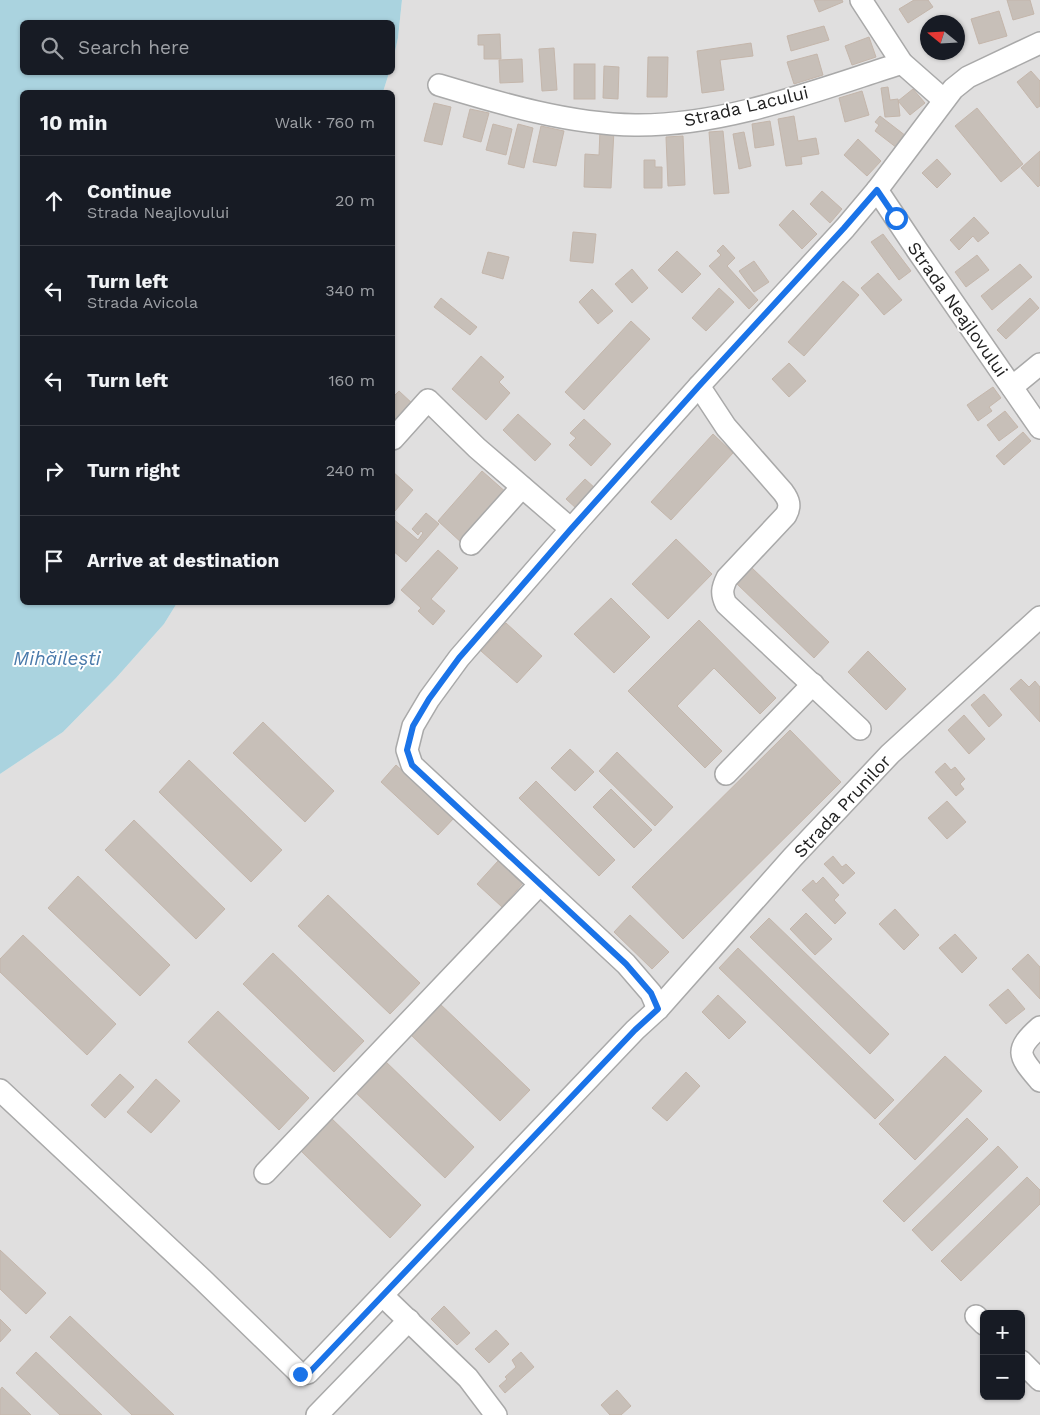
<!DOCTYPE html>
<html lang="en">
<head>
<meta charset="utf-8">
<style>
  body { margin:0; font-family:"Work Sans",sans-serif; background:#20242c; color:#f1f3f6 }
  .controls { position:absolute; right:15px; bottom:15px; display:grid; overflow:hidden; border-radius:8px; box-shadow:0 1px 4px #0004 }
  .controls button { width:45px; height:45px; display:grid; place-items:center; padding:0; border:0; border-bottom:1px solid #363941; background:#171b24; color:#f1f3f6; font:25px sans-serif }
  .compass { position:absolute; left:920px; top:15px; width:45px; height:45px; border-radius:50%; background:#171b24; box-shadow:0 1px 4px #0004; rotate:288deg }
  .stop { position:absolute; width:15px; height:15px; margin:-11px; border:4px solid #1a73e8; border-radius:50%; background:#fff }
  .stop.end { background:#1a73e8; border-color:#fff; box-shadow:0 1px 5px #0008 }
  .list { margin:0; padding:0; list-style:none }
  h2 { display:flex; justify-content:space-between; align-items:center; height:65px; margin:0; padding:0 20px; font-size:21px }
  h2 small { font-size:16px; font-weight:400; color:#9ea1a6 }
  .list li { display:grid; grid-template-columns:32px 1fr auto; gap:15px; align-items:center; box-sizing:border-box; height:90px; padding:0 20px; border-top:1px solid #363941 }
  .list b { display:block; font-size:19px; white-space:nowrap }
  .list p { margin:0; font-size:16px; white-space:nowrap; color:#9ea1a6 }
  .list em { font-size:16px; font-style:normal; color:#9ea1a6 }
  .icon { flex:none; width:28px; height:28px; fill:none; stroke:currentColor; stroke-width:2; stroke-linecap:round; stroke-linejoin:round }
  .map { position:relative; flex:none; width:1040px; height:1415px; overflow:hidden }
  .search { position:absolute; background:#171b24; box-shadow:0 1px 4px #0004; left:20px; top:20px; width:375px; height:55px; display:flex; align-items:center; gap:12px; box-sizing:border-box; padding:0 18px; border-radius:8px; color:#9ea1a6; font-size:19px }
  .panel { position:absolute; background:#171b24; box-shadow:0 1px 4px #0004; left:20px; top:90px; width:375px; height:515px; border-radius:8px }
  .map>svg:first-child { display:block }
  .residential { fill:#e0dfdf; fill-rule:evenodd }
  .water { fill:#aad3df }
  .building { fill:#c7bfb8; stroke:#c4b6ab }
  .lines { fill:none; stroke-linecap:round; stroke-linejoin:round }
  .minor-casing { stroke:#a9a9a9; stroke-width:24 }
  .minor { stroke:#fff; stroke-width:21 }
  .route { stroke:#1a73e8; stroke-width:6 }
  .labels { text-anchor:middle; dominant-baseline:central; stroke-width:4; stroke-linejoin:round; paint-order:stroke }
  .street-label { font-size:18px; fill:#222; stroke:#fff }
  .water-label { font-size:19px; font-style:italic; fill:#4a7aab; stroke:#fff }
</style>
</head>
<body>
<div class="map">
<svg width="1040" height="1415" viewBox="0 0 1040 1415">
  <rect width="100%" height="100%" fill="#f2efe9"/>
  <path class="residential" d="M402,0H1040V1415H0V774L63,732L116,678L164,624L177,603L392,602V92H383L389,73L392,72L393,60L398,38ZM928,22H958V52H928ZM984,1314H1021V1396H984Z"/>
  <path class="water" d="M0,0H402L398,38L393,60L392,22H22V72L389,73L383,92H22V602L177,603L164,624L116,678L63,732L0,774Z"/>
  <g class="building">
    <path d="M814,0H842L843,2L819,12Z"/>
    <path d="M914,0H928L933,7L908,23L899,9Z"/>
    <path d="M1007,0H1030L1034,14L1013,20Z"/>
    <path d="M999,11L1007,36L979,44L971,19Z"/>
    <path d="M824,26L829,40L791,51L787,36Z"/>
    <path d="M500,34L501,59H484V45H478V35Z"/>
    <path d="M869,37L876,57L852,65L845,46Z"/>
    <path d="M751,43L753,56L720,60L724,90L702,93L697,51Z"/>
    <path d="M554,48L557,90L542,91L539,49Z"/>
    <path d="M817,54L823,75L794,84L787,62Z"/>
    <path d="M648,57H668L667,97H647Z"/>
    <path d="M522,59L523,82L500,83L499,60Z"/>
    <rect x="574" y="64" width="21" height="35"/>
    <path d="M604,66L619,67L618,99L603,98Z"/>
    <path d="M1031,71L1040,81V106L1037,108L1017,82Z"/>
    <path d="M888,87L890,100L898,99L900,116L885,117L881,88Z"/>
    <path d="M913,89L925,103L910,115L898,101Z"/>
    <path d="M862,91L869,115L845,122L839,98Z"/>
    <path d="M434,103L451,107L442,145L424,141Z"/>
    <path d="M977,108L1023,164L1001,182L955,126Z"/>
    <path d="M470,109L489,113L481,142L463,137Z"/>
    <path d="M794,116L798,141L816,138L819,154L801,157L802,164L786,166L778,119Z"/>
    <path d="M880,116L906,136L897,148L875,131L879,125L875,122Z"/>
    <path d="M770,121L774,145L755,148L752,124Z"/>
    <path d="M493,124L512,129L506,155L486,150Z"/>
    <path d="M518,124L533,128L524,168L508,164Z"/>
    <path d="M541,126L564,131L556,166L533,162Z"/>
    <path d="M600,130H614L611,188L584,187L585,154L599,155Z"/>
    <path d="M723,131L729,193L714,194L709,132Z"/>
    <path d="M744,132L751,166L739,169L733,134Z"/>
    <path d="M683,136L685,185L668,186L666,137Z"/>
    <path d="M858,139L881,161L867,176L844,155Z"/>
    <path d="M1040,151V185L1038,187L1021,168Z"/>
    <path d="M937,159L951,174L937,188L922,173Z"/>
    <path d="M644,160H655V167H662V188H644Z"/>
    <path d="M822,191L842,209L830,223L810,204Z"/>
    <path d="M793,210L817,234L802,249L779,225Z"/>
    <path d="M974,217L989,233L978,242L973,236L959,250L950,240Z"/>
    <path d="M573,232L596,234L593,263L570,261Z"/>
    <path d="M883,234L911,271L899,280L871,242Z"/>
    <path d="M723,245L735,258L727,266L758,300L749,309L709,266L721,255L717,251Z"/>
    <path d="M677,251L701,274L682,293L658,270Z"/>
    <path d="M488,252L509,257L503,279L482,273Z"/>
    <path d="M977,255L989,270L966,287L955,272Z"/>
    <path d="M754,261L769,282L754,292L739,271Z"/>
    <path d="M1020,264L1032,277L992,310L981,296Z"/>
    <path d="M632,269L648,288L632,303L615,284Z"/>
    <path d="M878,273L902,300L884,315L861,288Z"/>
    <path d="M843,281L859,295L804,356L788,342Z"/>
    <path d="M719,288L734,302L706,331L692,318Z"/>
    <path d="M592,289L613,311L598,324L579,302Z"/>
    <path d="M441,298L477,327L470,335L434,307Z"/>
    <path d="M1030,298L1039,308L1006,339L997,330Z"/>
    <path d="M631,321L650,339L584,410L565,392Z"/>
    <path d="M481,356L504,377L499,382L510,393L486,420L452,389Z"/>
    <path d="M789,363L806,381L789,397L772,379Z"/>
    <path d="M993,387L1001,398L989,407L992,411L978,421L967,405Z"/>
    <path d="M399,391L415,406L392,432V398Z"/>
    <path d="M1005,411L1018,427L999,441L987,425Z"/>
    <path d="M518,414L551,444L535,461L503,430Z"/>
    <path d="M584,419L611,444L591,466L569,445L576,438L570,433Z"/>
    <path d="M1023,432L1031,441L1004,465L996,456Z"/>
    <path d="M713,434L733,453L671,520L651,502Z"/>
    <path d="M392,471L413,490L395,511L392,509Z"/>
    <path d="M482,471L508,494L463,544L438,521Z"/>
    <path d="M585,479L596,489L577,509L566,499Z"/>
    <path d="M426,513L439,524L406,562L392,550V518L418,540L423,533L421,531L418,535L412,529Z"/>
    <path d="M676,539L712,574L668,619L632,584Z"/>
    <path d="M438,550L458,568L431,599L445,611L433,625L418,611L421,608L401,590Z"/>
    <path d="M751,567L829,642L814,658L736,583Z"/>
    <path d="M611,598L650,637L614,673L574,634Z"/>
    <path d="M699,620L776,698L760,714L714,668L677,706L722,751L705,768L628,691Z"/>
    <path d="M506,623L542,656L517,683L481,651Z"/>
    <path d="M868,651L906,689L886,710L848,672Z"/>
    <path d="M1021,679L1029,687L1035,681L1040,687V722L1010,689Z"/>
    <path d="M984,694L1002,715L989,727L971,705Z"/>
    <path d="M964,715L985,739L969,754L948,730Z"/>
    <path d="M263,722L334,791L305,822L233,753Z"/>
    <path d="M790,730L841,782L683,939L632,887Z"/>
    <path d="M570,749L594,772L575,791L551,768Z"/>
    <path d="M617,752L673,807L655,826L599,771Z"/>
    <path d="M189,760L282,850L251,882L159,792Z"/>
    <path d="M945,763L951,770L955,767L965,779L960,784L964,789L956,796L935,772Z"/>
    <path d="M396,765L454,818L438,835L381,782Z"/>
    <path d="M536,781L615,860L599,876L519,798Z"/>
    <path d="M611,789L652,830L634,848L593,807Z"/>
    <path d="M947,801L966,822L947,839L928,818Z"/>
    <path d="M134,820L225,909L196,939L105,850Z"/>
    <path d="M833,856L842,867L846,864L855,873L843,884L824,864Z"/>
    <path d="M498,861L523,883L502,907L477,884Z"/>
    <path d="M78,876L170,965L140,996L48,908Z"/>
    <path d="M823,877L839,895L834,900L846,913L835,924L802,890L813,880L816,884Z"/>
    <path d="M328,895L420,983L390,1014L298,926Z"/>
    <path d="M895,909L919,935L904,950L879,924Z"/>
    <path d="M806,913L832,939L815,955L790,929Z"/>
    <path d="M630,915L669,952L652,969L614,932Z"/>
    <path d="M769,918L889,1034L870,1054L750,937Z"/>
    <path d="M955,934L977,958L962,973L939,948Z"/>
    <path d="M23,935L116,1024L87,1055L0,972V959Z"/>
    <path d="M738,948L894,1100L875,1119L719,968Z"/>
    <path d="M273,953L364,1041L334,1072L243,984Z"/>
    <path d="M1028,954L1040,967V999L1012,969Z"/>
    <path d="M1008,989L1025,1009L1006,1024L989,1005Z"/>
    <path d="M718,995L746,1022L729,1039L702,1012Z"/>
    <path d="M438,1002L530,1090L500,1121L409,1033Z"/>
    <path d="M218,1011L309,1098L279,1130L188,1042Z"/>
    <path d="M945,1056L982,1091L915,1160L879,1124Z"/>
    <path d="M383,1059L474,1147L445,1178L353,1090Z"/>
    <path d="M686,1072L700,1086L667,1121L652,1108Z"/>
    <path d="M120,1074L134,1087L105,1118L91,1105Z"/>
    <path d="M156,1079L180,1101L151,1133L127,1112Z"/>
    <path d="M329,1116L421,1205L390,1238L298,1148Z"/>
    <path d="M967,1118L988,1139L904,1222L883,1201Z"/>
    <path d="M998,1146L1018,1167L932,1251L912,1230Z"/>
    <path d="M1027,1177L1040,1190V1204L961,1281L941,1261Z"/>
    <path d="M0,1250L46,1293L26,1314L0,1289Z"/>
    <path d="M444,1306L470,1333L457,1345L431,1319Z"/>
    <path d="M70,1316L174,1415H132L50,1337Z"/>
    <path d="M0,1319L11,1330L0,1342Z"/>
    <path d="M496,1330L509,1344L489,1363L475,1349Z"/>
    <path d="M36,1352L102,1415H60L16,1373Z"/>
    <path d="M521,1352L534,1367L505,1393L499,1386L507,1379L505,1377L516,1367L512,1360Z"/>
    <path d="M2,1387L31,1415H0V1390Z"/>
    <path d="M617,1390L631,1406L621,1415H610L601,1405Z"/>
  </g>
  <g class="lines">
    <g class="minor-casing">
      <g id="minor">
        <path d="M861,0L902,63L944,100"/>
        <path d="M439,85C502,104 569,124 635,125C726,126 817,90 902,63"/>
        <path d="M877,190L917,250L1040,428"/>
        <path d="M699,386L726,427L783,492C789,500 791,506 786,515L727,578C722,588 721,594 726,604L860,729"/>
        <path d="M1012,387L1040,364"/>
        <path d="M393,439L428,400L477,448L571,529"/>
        <path d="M471,544L522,487"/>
        <path d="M726,774L813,684"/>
        <path d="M658,1009L651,993L626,964L412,765L407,750L413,726L429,699L459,658L571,529L699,386L845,228L877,190L953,89L968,77L1040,43"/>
        <path d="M1040,1027C1013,1051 1019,1056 1040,1081"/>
        <path d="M0,1090L202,1279L300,1374L308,1373L635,1030L658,1009L792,858L890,754L1040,617"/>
        <path d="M265,1173L540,884"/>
        <path d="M383,1296L468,1378L496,1415"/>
        <path d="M976,1316L984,1324"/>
        <path d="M1021,1361L1040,1380"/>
        <path d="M317,1415L409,1320"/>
      </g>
    </g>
    <use href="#minor" class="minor"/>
  </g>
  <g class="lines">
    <path class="route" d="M300,1374H308L635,1030L658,1009L651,993L626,964L412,765L407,750L413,726L429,699L459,658L571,529L699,386L844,228L877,190L896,218"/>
  </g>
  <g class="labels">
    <g class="street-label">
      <text transform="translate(746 106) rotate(-13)">Strada Lacului</text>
      <text transform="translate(958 309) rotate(55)">Strada Neajlovului</text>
      <text transform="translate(842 806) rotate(-47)">Strada Prunilor</text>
    </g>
    <g class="water-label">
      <text x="57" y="658">Mihăilești</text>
    </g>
  </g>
</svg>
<div class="controls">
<button>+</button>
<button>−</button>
</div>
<svg class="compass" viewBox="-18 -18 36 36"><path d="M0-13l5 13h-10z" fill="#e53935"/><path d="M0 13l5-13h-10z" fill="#9ea1a6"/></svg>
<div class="stop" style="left:896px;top:218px"></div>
<div class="stop end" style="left:300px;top:1374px"></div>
<div class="search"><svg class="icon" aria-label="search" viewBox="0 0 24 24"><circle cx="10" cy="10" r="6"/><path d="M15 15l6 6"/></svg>Search here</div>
<section class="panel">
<h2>10 min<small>Walk · 760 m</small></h2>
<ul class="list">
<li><svg class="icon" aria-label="ahead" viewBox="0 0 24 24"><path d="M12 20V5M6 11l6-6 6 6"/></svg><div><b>Continue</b><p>Strada Neajlovului</p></div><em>20 m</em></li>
<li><svg class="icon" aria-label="left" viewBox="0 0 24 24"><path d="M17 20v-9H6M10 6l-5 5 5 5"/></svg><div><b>Turn left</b><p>Strada Avicola</p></div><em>340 m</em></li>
<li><svg class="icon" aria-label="left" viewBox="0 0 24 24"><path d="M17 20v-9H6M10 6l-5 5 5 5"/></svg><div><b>Turn left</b></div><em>160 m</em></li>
<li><svg class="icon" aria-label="right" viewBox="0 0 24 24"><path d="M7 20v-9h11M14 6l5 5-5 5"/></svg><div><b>Turn right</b></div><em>240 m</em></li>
<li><svg class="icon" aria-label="arrive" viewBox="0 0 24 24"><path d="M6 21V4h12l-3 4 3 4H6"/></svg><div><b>Arrive at destination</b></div></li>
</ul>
</section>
</div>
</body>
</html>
